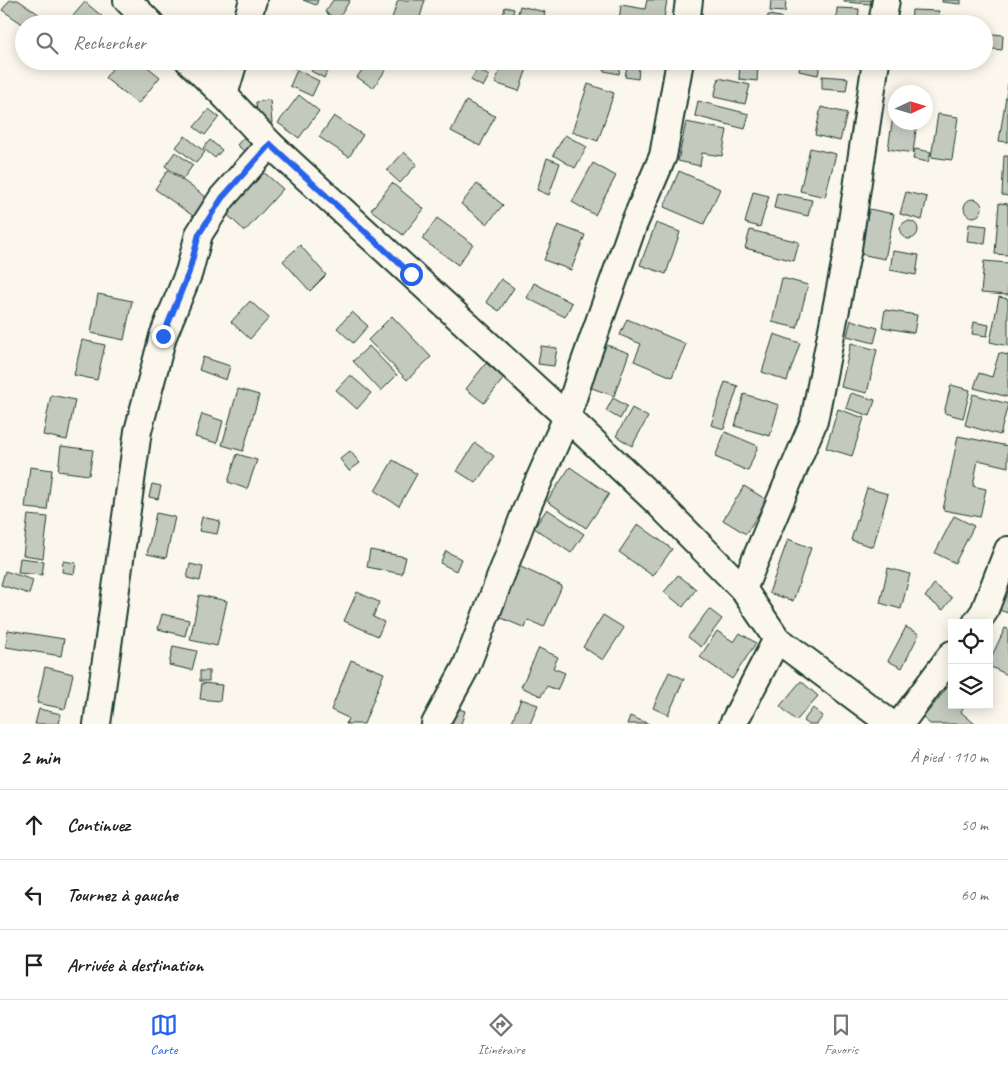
<!DOCTYPE html>
<html lang="fr">
<head>
<meta charset="utf-8">
<style>
  body { margin:0; font-family:Caveat,sans-serif; background:#f6f6f6; color:#202124 }
  .controls { position:absolute; right:15px; bottom:15px; display:grid; overflow:hidden; border-radius:0px; box-shadow:0 2px 12px #0003 }
  .controls button { width:45px; height:45px; display:grid; place-items:center; padding:0; border:0; border-bottom:1px solid #e0e0e0; background:#fff; color:#202124; font:25px sans-serif }
  .compass { position:absolute; left:888px; top:85px; width:45px; height:45px; border-radius:50%; background:#fff; box-shadow:0 2px 12px #0003; rotate:86deg }
  .stop { position:absolute; width:15px; height:15px; margin:-11px; border:4px solid #2563eb; border-radius:50%; background:#fff }
  .stop.end { background:#2563eb; border-color:#fff; box-shadow:0 1px 5px #0008 }
  .list { margin:0; padding:0; list-style:none }
  h2 { display:flex; justify-content:space-between; align-items:center; height:65px; margin:0; padding:0 20px; font-size:21px }
  h2 small { font-size:16px; font-weight:400; color:#757577 }
  .list li { display:grid; grid-template-columns:32px 1fr auto; gap:15px; align-items:center; box-sizing:border-box; height:70px; padding:0 20px; border-top:1px solid #e0e0e0 }
  .list b { display:block; font-size:19px; white-space:nowrap }
  .list em { font-size:16px; font-style:normal; color:#757577 }
  .icon { flex:none; width:28px; height:28px; fill:none; stroke:currentColor; stroke-width:2; stroke-linecap:round; stroke-linejoin:round }
  .map { position:relative; flex:none; width:1008px; height:724px; overflow:hidden }
  .search { position:absolute; background:#fff; box-shadow:0 2px 12px #0003; left:15px; right:15px; top:15px; height:55px; display:flex; align-items:center; gap:12px; box-sizing:border-box; padding:0 18px; border-radius:28px; color:#757577; font-size:19px }
  .sheet { height:275px; background:#fff }
  nav { display:flex; justify-content:space-around; align-items:center; box-sizing:border-box; height:70px; border-top:1px solid #e0e0e0; background:#fff; font-size:14px; color:#757577 }
  nav a { display:grid; justify-items:center; gap:2px }
  nav .on { color:#2563eb }
  .map>svg:first-child { display:block }
  .building { fill:#c4c9be; stroke:#1f3d34 }
  .lines { fill:none; stroke-linecap:round; stroke-linejoin:round }
  .minor-casing { stroke:#1f3d34; stroke-width:30 }
  .minor { stroke:#fbf7ec; stroke-width:26 }
  .route { stroke:#2563eb; stroke-width:6 }
</style>
</head>
<body>
<div class="map">
<svg width="1008" height="724" viewBox="0 0 1008 724">
  <rect width="100%" height="100%" fill="#fbf7ec"/>
  <filter id="ink" filterUnits="userSpaceOnUse"><feTurbulence type="fractalNoise" baseFrequency=".02" numOctaves="2"/><feDisplacementMap in="SourceGraphic" scale="10" xChannelSelector="R" yChannelSelector="G"/><feConvolveMatrix kernelMatrix="1 2 1 2 8 2 1 2 1" color-interpolation-filters="sRGB"/></filter>
  <g filter="url(#ink)">
    <g class="building">
      <path d="M10,0H18L40,15L34,24H24V25L2,10Z"/>
      <path d="M303,0H318L316,5Z"/>
      <path d="M333,0H350L338,20L325,12Z"/>
      <path d="M398,0H425L418,24H400L391,21Z"/>
      <path d="M647,0H667L663,24H634L619,21L621,5L645,9Z"/>
      <path d="M771,0H786L785,12L770,11Z"/>
      <path d="M844,0H871V4L844,2Z"/>
      <path d="M942,0H961V4L942,2Z"/>
      <path d="M85,2L111,24H66Z"/>
      <path d="M520,6L545,12L542,24H515Z"/>
      <path d="M505,7L514,9L510,24H501Z"/>
      <path d="M837,8L859,9L858,24H836Z"/>
      <path d="M912,10L939,11L938,24H911Z"/>
      <path d="M768,15L781,17V24H767Z"/>
      <path d="M286,18L303,24H283Z"/>
      <path d="M984,33L1003,35L1002,50L984,48Z"/>
      <path d="M118,61H140L160,77L138,104L105,78Z"/>
      <path d="M275,61H299L296,69Z"/>
      <path d="M316,61L332,62L324,78L311,71Z"/>
      <path d="M369,61H392L373,88L357,77Z"/>
      <path d="M503,61H525L529,63L519,91L495,83Z"/>
      <path d="M579,61H599L598,67L578,64Z"/>
      <path d="M605,61H621L619,74L604,71Z"/>
      <path d="M801,61H821L818,75L799,71Z"/>
      <path d="M740,64L758,65L757,81L739,79Z"/>
      <path d="M627,66L639,68L638,79L625,77Z"/>
      <path d="M477,69L489,76L483,87L471,80Z"/>
      <path d="M297,70L319,81L312,96L290,86Z"/>
      <path d="M822,76L848,78L846,91L822,89Z"/>
      <path d="M719,78L750,85L745,104L714,97Z"/>
      <path d="M588,84L614,93L598,141L572,132Z"/>
      <path d="M1008,84V142L999,141Z"/>
      <path d="M299,95L319,111L299,138L278,123Z"/>
      <path d="M270,100L272,123L258,124L256,102Z"/>
      <path d="M466,101L495,116L480,146L451,131Z"/>
      <path d="M698,101L749,114L745,129L695,116Z"/>
      <path d="M821,107L847,113L840,141L815,135Z"/>
      <path d="M209,109L219,117L205,135L194,127Z"/>
      <path d="M894,110H896V122H917L913,153L888,149Z"/>
      <path d="M938,114L958,117L952,160L931,157Z"/>
      <path d="M334,116L363,135L349,157L319,137Z"/>
      <path d="M686,122L727,130L722,156L702,153L700,166L678,161Z"/>
      <path d="M565,135L587,147L575,168L553,155Z"/>
      <path d="M185,136L205,152L196,163L176,147Z"/>
      <path d="M245,136L253,142L245,152L237,145Z"/>
      <path d="M210,140L222,150L215,158L203,148Z"/>
      <path d="M810,148L836,154L825,197L800,191Z"/>
      <path d="M915,149L931,152L928,162L913,159Z"/>
      <path d="M175,152L193,165L183,179L165,166Z"/>
      <path d="M404,152L417,164L400,183L387,171Z"/>
      <path d="M1004,156H1008V196L1002,195Z"/>
      <path d="M547,158L560,163L549,195L537,190Z"/>
      <path d="M593,163L616,176L595,215L572,202Z"/>
      <path d="M259,168L283,189L245,231L222,210Z"/>
      <path d="M168,170L209,199L196,218L155,189Z"/>
      <path d="M679,171L720,189L704,224L664,207Z"/>
      <path d="M392,183L424,209L403,235L371,210Z"/>
      <path d="M477,184L503,205L487,224L461,204Z"/>
      <path d="M753,192L769,196L760,227L745,223Z"/>
      <path d="M906,192L927,197L922,220L900,214Z"/>
      <path d="M777,193L812,200L808,216L774,208Z"/>
      <circle cx="973" cy="208" r="9"/>
      <path d="M999,203L1008,204V255L995,254Z"/>
      <path d="M869,209L894,214L885,259L860,254Z"/>
      <path d="M437,218L473,244L458,265L422,239Z"/>
      <circle cx="909" cy="230" r="9"/>
      <path d="M656,223L680,232L666,274L640,265Z"/>
      <path d="M969,224L987,226L985,244L967,242Z"/>
      <path d="M558,225L585,235L571,270L544,260Z"/>
      <path d="M750,230L799,242L794,261L745,248Z"/>
      <path d="M300,245L326,275L310,291L283,261Z"/>
      <path d="M893,251L919,255L916,275L890,270Z"/>
      <path d="M984,261L1008,263V295L981,293Z"/>
      <path d="M782,278L808,285L797,328L772,322Z"/>
      <path d="M501,279L514,288L499,311L486,302Z"/>
      <path d="M534,283L572,303L565,317L527,298Z"/>
      <path d="M98,294L132,301L124,340L91,333Z"/>
      <path d="M999,297L1008,299V346L990,342Z"/>
      <path d="M250,301L269,318L250,339L231,322Z"/>
      <path d="M885,310L917,315L914,333L882,327Z"/>
      <path d="M352,312L368,326L353,343L337,328Z"/>
      <path d="M392,316L431,357L407,380L368,340Z"/>
      <path d="M627,319L686,344L672,377L634,361L641,344L620,335Z"/>
      <path d="M851,320L878,328L874,343L847,336Z"/>
      <path d="M974,322L989,325L987,336L972,334Z"/>
      <path d="M774,334L800,343L787,381L762,372Z"/>
      <path d="M82,340L105,345L97,380L74,375Z"/>
      <path d="M851,343L877,350L867,393L841,387Z"/>
      <path d="M604,344L629,353L614,396L589,387Z"/>
      <path d="M369,346L397,375L381,391L353,361Z"/>
      <path d="M541,346L557,348L554,366L538,364Z"/>
      <path d="M999,353L1008,355V397L974,388L979,373L992,377Z"/>
      <path d="M203,357L230,366L226,380L199,370Z"/>
      <path d="M486,363L504,378L484,403L466,389Z"/>
      <path d="M350,375L371,393L357,409L336,390Z"/>
      <path d="M725,382L738,386L724,429L711,425Z"/>
      <path d="M951,385L970,390L963,418L944,413Z"/>
      <path d="M238,389L259,395L243,451L222,445Z"/>
      <path d="M851,393L875,400L870,416L846,408Z"/>
      <path d="M744,394L779,405L770,436L735,426Z"/>
      <path d="M973,394L1008,404L1000,435L965,425Z"/>
      <path d="M51,395L75,400L67,440L43,435Z"/>
      <path d="M613,398L627,406L620,419L606,411Z"/>
      <path d="M632,408L648,417L632,446L616,436Z"/>
      <path d="M838,409L864,418L852,456L826,448Z"/>
      <path d="M202,414L223,421L217,443L195,437Z"/>
      <path d="M725,432L758,446L748,471L715,457Z"/>
      <path d="M958,436L1008,446V467L978,460L973,486L986,489L980,517L943,510Z"/>
      <path d="M475,443L494,456L476,483L457,471Z"/>
      <path d="M61,446L93,450L89,475L58,471Z"/>
      <path d="M350,451L360,463L349,471L340,459Z"/>
      <path d="M237,454L257,460L247,489L228,482Z"/>
      <path d="M393,460L417,474L399,506L375,491Z"/>
      <path d="M30,467L52,470L47,510L25,508Z"/>
      <path d="M570,467L609,494L586,528L547,501Z"/>
      <path d="M152,484L161,486L158,499L149,497Z"/>
      <path d="M744,486L767,500L746,534L723,520Z"/>
      <path d="M867,488L888,494L873,547L851,540Z"/>
      <path d="M547,509L584,534L571,553L534,528Z"/>
      <path d="M156,513L175,517L166,558L147,554Z"/>
      <path d="M28,515L48,517L43,558L23,555Z"/>
      <path d="M954,516L974,526L955,563L935,553Z"/>
      <path d="M202,517L220,521L217,534L199,531Z"/>
      <path d="M638,524L672,549L653,576L619,552Z"/>
      <path d="M788,539L811,548L793,601L769,593Z"/>
      <path d="M370,550L406,557L402,574L367,567Z"/>
      <path d="M446,551L461,559L456,571L440,563Z"/>
      <path d="M20,558L44,561L42,575L18,573Z"/>
      <path d="M63,561L76,563L74,574L62,572Z"/>
      <path d="M512,563L562,586L544,627L528,620L525,628L490,613Z"/>
      <path d="M190,564L203,567L200,581L187,578Z"/>
      <path d="M888,568L910,574L901,609L880,603Z"/>
      <path d="M5,571L33,580L29,594L1,585Z"/>
      <path d="M678,575L696,589L683,607L664,592Z"/>
      <path d="M934,584L952,598L943,610L925,597Z"/>
      <path d="M1008,587V613L999,610Z"/>
      <path d="M357,592L379,602L373,617L384,622L378,636L344,621Z"/>
      <path d="M199,595L227,601L217,646L190,640Z"/>
      <path d="M709,609L722,619L701,647L688,637Z"/>
      <path d="M162,614L189,620L185,636L158,629Z"/>
      <path d="M603,615L624,628L603,660L583,647Z"/>
      <path d="M906,627L919,634L902,668L888,661Z"/>
      <path d="M1005,628L1008,629V675L989,666V662Z"/>
      <path d="M8,630L64,639L61,656L6,647Z"/>
      <path d="M717,631L734,642L740,633L756,643L732,679L700,657Z"/>
      <path d="M173,646L197,651L192,670L169,665Z"/>
      <path d="M539,648L558,657L553,668L565,673L557,690L547,686L541,696L521,687Z"/>
      <path d="M351,660L384,673L364,724H346L348,718L331,710Z"/>
      <path d="M45,667L73,674L65,709L37,703Z"/>
      <rect x="200" y="671" width="9" height="10"/>
      <path d="M669,672L684,679L668,715L653,708Z"/>
      <path d="M801,681L818,696L796,721L780,706Z"/>
      <path d="M202,683L222,685L220,701L200,699Z"/>
      <path d="M950,684L952,685V705H966L961,712L975,724H930L923,718Z"/>
      <path d="M521,699L538,705L530,724H511Z"/>
      <path d="M456,708L465,711L461,724L451,723Z"/>
      <path d="M813,708L823,716L817,724H807L803,721Z"/>
      <path d="M39,709L61,714L59,724H35Z"/>
      <path d="M630,716L649,724H627Z"/>
    </g>
    <g class="lines">
      <g class="minor-casing">
        <g id="minor">
          <path d="M127,0L151,24"/>
          <path d="M246,24L253,0"/>
          <path d="M686,24L689,0"/>
          <path d="M882,24L886,0"/>
          <path d="M189,61L224,95L270,144L567,417L658,503L743,589L777,639L891,724"/>
          <path d="M224,95L234,61"/>
          <path d="M743,589L814,421L848,248L876,61"/>
          <path d="M976,623L984,612L1008,550"/>
          <path d="M97,724L138,431L163,336L189,272L199,234L222,198L270,144"/>
          <path d="M435,724L466,667L528,505L567,417L583,367L633,226L663,156L680,61"/>
          <path d="M733,724L777,639"/>
          <path d="M900,724L952,654"/>
        </g>
      </g>
      <use href="#minor" class="minor"/>
    </g>
  </g>
  <g class="lines" filter="url(#ink)">
    <path class="route" d="M163,336L189,272L199,234L222,198L270,144L411,274"/>
  </g>
</svg>
<div class="controls">
<button><svg class="icon" aria-label="locate" viewBox="0 0 24 24"><circle cx="12" cy="12" r="6"/><path d="M12 2v4M12 18v4M2 12h4M18 12h4"/></svg></button>
<button><svg class="icon" aria-label="layers" viewBox="0 0 24 24"><path d="M12 4l9 5-9 5-9-5zM3 14l9 5 9-5"/></svg></button>
</div>
<svg class="compass" viewBox="-18 -18 36 36"><path d="M0-13l5 13h-10z" fill="#e53935"/><path d="M0 13l5-13h-10z" fill="#757577"/></svg>
<div class="stop" style="left:411px;top:274px"></div>
<div class="stop end" style="left:163px;top:336px"></div>
<div class="search"><svg class="icon" aria-label="search" viewBox="0 0 24 24"><circle cx="10" cy="10" r="6"/><path d="M15 15l6 6"/></svg>Rechercher</div>
</div>
<section class="sheet">
<h2>2 min<small>À pied · 110 m</small></h2>
<ul class="list">
<li><svg class="icon" aria-label="ahead" viewBox="0 0 24 24"><path d="M12 20V5M6 11l6-6 6 6"/></svg><div><b>Continuez</b></div><em>50 m</em></li>
<li><svg class="icon" aria-label="left" viewBox="0 0 24 24"><path d="M17 20v-9H6M10 6l-5 5 5 5"/></svg><div><b>Tournez à gauche</b></div><em>60 m</em></li>
<li><svg class="icon" aria-label="arrive" viewBox="0 0 24 24"><path d="M6 21V4h12l-3 4 3 4H6"/></svg><div><b>Arrivée à destination</b></div></li>
</ul>
</section>
<nav>
<a class="on"><svg class="icon" aria-label="map" viewBox="0 0 24 24"><path d="M3 6l6-2 6 2 6-2v14l-6 2-6-2-6 2zM9 4v14M15 6v14"/></svg>Carte</a>
<a><svg class="icon" aria-label="directions" viewBox="0 0 24 24"><path d="M12 3l9 9-9 9-9-9zM9 14v-3h6M13 9l2 2-2 2"/></svg>Itinéraire</a>
<a><svg class="icon" aria-label="saved" viewBox="0 0 24 24"><path d="M7 4h10v16l-5-4-5 4z"/></svg>Favoris</a>
</nav>
</body>
</html>
